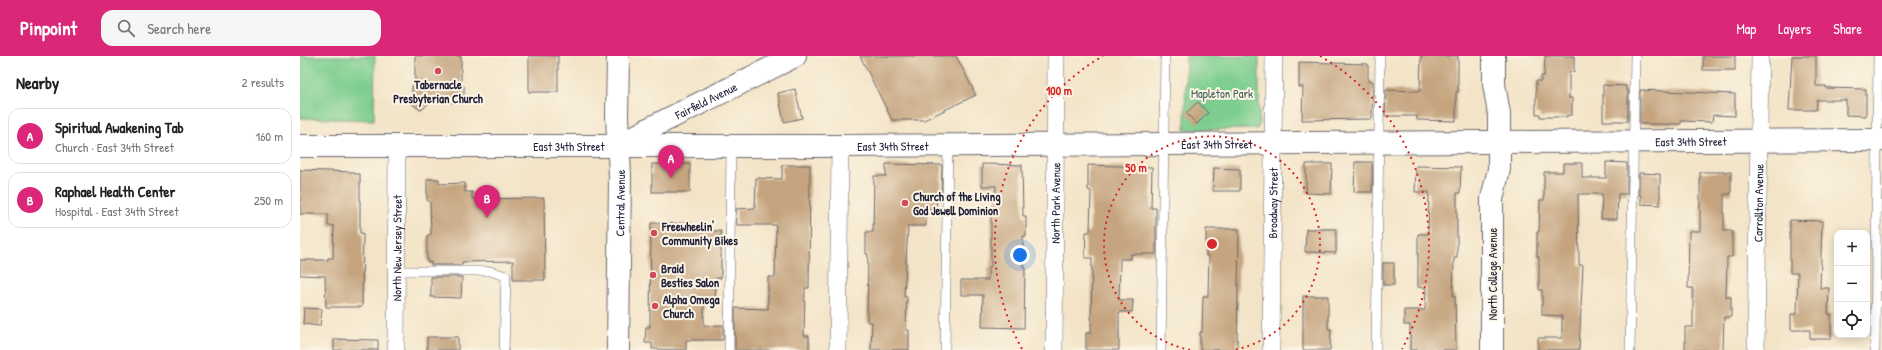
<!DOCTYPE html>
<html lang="en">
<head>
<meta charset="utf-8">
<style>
  body { margin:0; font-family:"Patrick Hand",sans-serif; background:#f6f6f6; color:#222 }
  .controls { position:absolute; right:12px; bottom:12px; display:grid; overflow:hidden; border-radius:8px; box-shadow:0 2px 10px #0003 }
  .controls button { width:36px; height:36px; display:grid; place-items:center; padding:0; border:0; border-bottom:1px solid #e0e0e0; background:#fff; color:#222; font:20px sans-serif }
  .you { position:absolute; left:720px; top:199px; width:14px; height:14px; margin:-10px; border:3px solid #fff; border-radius:50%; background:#1a73e8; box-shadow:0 0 0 6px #1a73e833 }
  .badge { display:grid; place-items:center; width:26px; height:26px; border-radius:50%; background:#db2777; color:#fff; font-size:13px; font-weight:700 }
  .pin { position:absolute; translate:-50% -33px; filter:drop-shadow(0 1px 2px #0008) }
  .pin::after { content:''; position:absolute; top:21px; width:14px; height:12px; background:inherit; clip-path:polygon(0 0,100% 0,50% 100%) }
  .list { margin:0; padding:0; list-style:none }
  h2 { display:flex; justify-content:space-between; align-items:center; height:52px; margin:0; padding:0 16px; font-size:17px }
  h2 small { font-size:13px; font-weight:400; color:#767676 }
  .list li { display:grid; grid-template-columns:26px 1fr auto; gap:12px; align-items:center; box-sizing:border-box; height:56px; margin:0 8px 8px; padding:0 8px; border:1px solid #e0e0e0; border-radius:12px }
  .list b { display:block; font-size:15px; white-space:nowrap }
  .list p { margin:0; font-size:13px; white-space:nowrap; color:#767676 }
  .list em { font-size:13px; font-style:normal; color:#767676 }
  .icon { flex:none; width:22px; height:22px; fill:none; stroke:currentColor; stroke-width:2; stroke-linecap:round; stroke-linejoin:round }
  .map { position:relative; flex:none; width:1582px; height:294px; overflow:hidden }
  header { display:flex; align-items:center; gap:24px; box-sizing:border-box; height:56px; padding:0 20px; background:#db2777; color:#fff }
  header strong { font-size:19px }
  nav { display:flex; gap:22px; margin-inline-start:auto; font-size:14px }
  .search { width:280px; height:36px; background:#f6f6f6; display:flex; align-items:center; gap:10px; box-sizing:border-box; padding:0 14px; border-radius:12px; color:#767676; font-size:15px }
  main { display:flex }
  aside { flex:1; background:#fff }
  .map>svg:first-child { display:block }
  .green { fill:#7bcd8e; stroke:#4e7864 }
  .building { fill:#c5a47f }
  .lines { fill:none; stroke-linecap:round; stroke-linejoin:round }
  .lane-casing { stroke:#6b666c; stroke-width:10 }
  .street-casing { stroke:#6b666c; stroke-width:18 }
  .secondary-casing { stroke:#6b666c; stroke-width:24 }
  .lane { stroke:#fff; stroke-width:9 }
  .street { stroke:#fff; stroke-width:17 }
  .secondary { stroke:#fff; stroke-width:22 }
  .ring { fill:none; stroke:#d62828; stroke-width:2; stroke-dasharray:2 4 }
  .poi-dot { fill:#d1495b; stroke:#fcf5e5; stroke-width:1.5 }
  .labels { text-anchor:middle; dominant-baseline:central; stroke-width:4; stroke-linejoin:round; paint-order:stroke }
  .poi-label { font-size:12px; font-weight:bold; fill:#22223b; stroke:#fcf5e5; text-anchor:start }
  .park-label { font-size:12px; fill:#415e58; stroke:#fcf5e5 }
  .street-label { font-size:12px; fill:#22223b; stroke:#fcf5e5 }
  .centre { fill:#d62828; stroke:#fcf5e5; stroke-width:2 }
  .ring-label { font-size:12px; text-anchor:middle; font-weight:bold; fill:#d62828; stroke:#fcf5e5; stroke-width:4; stroke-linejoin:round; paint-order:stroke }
</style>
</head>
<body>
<header>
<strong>Pinpoint</strong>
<div class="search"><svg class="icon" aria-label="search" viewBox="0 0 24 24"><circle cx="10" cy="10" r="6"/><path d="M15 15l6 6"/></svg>Search here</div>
<nav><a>Map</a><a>Layers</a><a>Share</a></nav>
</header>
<main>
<aside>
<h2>Nearby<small>2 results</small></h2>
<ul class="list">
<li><span class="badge">A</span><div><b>Spiritual Awakening Tab</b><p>Church · East 34th Street</p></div><em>160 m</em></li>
<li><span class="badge">B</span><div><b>Raphael Health Center</b><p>Hospital · East 34th Street</p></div><em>250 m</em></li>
</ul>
</aside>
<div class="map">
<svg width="1582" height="294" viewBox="0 0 1582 294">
  <rect width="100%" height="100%" fill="#fcf5e5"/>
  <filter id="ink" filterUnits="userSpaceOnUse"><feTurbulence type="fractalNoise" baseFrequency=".025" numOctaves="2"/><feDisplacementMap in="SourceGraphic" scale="8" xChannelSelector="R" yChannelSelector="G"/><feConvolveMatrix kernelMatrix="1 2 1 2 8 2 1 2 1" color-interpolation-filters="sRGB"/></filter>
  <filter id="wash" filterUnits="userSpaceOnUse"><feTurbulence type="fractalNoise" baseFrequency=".012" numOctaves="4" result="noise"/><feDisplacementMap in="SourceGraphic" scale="16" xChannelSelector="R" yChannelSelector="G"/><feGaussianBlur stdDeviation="0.9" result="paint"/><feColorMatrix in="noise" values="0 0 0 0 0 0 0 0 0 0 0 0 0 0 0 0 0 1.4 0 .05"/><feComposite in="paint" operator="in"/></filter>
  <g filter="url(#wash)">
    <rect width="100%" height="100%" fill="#f3e4c7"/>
    <g class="green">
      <path d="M0,0H75L74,64L0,62Z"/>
      <path d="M886,0H959V69L957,73L885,74Z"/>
    </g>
    <g id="blocks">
      <g class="building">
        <path d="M115,0H161V30H164V47L130,46L123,53H119L112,48V30H115Z"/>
        <rect x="229" y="0" width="29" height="36"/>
        <path d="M560,0H656L676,39L624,64H592Z"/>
        <path d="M1121,0H1158V36H1156V65L1117,64V60H1085L1086,34L1120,35Z"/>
        <path d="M1245,0H1274V16H1269V42H1272V59H1267V61H1240V58H1236V25H1241V20H1244Z"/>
        <rect x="1403" y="0" width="32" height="14"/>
        <path d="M1492,0H1516V30H1526V32L1566,33V60L1546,59V44H1517L1516,54H1489Z"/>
        <path d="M999,6L1068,8V25H1073L1072,63L1002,64L1003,31H999Z"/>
        <path d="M1303,29L1326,30V34H1328V65H1303Z"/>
        <path d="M495,33L502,62L484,66L478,37Z"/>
        <path d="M1340,34L1435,38V60L1413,59L1412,66L1381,65V68H1340Z"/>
        <path d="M898,46L908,57L897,68L886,57Z"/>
        <path d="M1055,106H1072V136H1054Z"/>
        <path d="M1306,106L1327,107V138H1318L1317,163H1301L1302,138H1278L1279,209H1283L1279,294H1238V282H1262V260L1242,259V234H1239V201H1237V176H1239L1240,144H1244V116H1263V107H1282V122H1306Z"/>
        <rect x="352" y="108" width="38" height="28"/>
        <path d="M586,108L642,109L641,139H637L636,154H626V170H608L604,241H607L606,274H609V294H571L572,266H567L568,198H566V176H573L574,120H586Z"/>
        <path d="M682,108L722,109L723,160H726V180H723V211H725L724,272L682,271L683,239H661V224H688V211H691V159H695L696,130H682Z"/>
        <path d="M1006,108H1032L1031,138L1006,137Z"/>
        <path d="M482,109H510L509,232H505L504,280H509V294H435V252L468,253V221H475L476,169H437L436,153L455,152L456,122L482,123Z"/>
        <path d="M788,109L852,111L851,152H856V198H831V203H820L819,244H833L832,256H819V294H786V277H791L792,202H785L786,176H790L791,135L788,134Z"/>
        <path d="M1116,110L1161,111L1160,137H1157V202H1154L1153,240H1155L1156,294H1110V269H1104V254H1125L1126,232L1118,231V178H1128L1129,136H1115Z"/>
        <path d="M914,112L940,113V135H913Z"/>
        <path d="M0,114L54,116V118H60V177H63L62,251H26L25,220L0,219V204H28V202H33L34,170H28V158H0Z"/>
        <path d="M1400,116H1431V138H1424V175H1432V201H1427L1426,241H1431V261H1424L1423,294H1385V271H1393V232H1388L1389,175H1400Z"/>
        <path d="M1339,117L1360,118V149L1341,148V139H1339Z"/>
        <path d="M127,123H139V128L165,127V136H172V143L244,142L245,224H213V205L162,206V209H131V206H127V180L131,178L130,146L127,144Z"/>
        <path d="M1490,164L1522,165L1520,232H1529L1528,258H1531V283H1510V274H1491V258H1497L1498,217H1490Z"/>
        <path d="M351,167L392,168V175H421V222H416L415,245L404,244V270L423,269V284H386V294L352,293V287H345L346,271H350Z"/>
        <path d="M906,173H939L937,294H900V276H902L903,240H908L909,200H906Z"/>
        <path d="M1006,173H1036V197L1005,196Z"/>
        <rect x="1083" y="207" width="11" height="22"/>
        <path d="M131,221H162L161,242L131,241Z"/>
        <path d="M1003,240H1028V273H1031L1030,294H1003Z"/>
        <path d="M4,252L22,253L20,270L3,268Z"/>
        <rect x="127" y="281" width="31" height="13"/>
        <path d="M34,283L78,284V294H34Z"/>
      </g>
    </g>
  </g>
  <g filter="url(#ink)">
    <use href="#blocks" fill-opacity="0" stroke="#6b666c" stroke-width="1"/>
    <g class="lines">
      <g class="lane-casing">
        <g id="lane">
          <path d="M96,215H190L206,220L204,294"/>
          <path d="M429,294L431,90"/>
          <path d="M645,294L648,89"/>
          <path d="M861,294L865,0"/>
          <path d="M1076,294L1080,0"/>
          <path d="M1330,294L1335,0"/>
          <path d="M1575,294L1578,0"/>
        </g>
      </g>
      <g class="street-casing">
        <g id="street">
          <path id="s1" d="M96,294L97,90"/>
          <path d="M538,294L540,90"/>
          <path id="s2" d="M754,294L756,0"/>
          <path id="s3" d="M971,294L974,0"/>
          <path id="s4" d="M1456,294L1460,0"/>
        </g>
      </g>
      <g class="secondary-casing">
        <g id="secondary">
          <path id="s5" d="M1199,86L1582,84"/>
          <path id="s6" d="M320,89L352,71L495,0"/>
          <path id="s7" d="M0,90H540L1186,86"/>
          <path id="s8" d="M318,294L320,120L317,61L318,0"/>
          <path d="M1192,294V143L1199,113V58L1194,28V0"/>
        </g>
      </g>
      <use href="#lane" class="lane"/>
      <use href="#street" class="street"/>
      <use href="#secondary" class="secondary"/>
    </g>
  </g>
  <g class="ring">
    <path d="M890 294A108 108 0 1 1 934 294"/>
    <path d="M722 293A217 217 0 0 1 803 0M1020 0A217 217 0 0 1 1102 293"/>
  </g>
  <g class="poi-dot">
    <circle cx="138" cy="15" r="4"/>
    <circle cx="605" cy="147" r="4"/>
    <circle cx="354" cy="177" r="4"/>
    <circle cx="353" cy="219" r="4"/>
    <circle cx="355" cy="250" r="4"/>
  </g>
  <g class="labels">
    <g class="poi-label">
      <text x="138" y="28" text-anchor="middle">Tabernacle<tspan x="138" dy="14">Presbyterian Church</tspan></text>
      <text x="613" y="140">Church of the Living<tspan x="613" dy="14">God Jewell Dominion</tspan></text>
      <text x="362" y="170">Freewheelin'<tspan x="362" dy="14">Community Bikes</tspan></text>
      <text x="361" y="212">Braid<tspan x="361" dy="14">Besties Salon</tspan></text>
      <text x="363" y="243">Alpha Omega<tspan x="363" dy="14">Church</tspan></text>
    </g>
    <g class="park-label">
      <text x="922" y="37">Mapleton Park</text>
    </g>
    <g class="street-label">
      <text stroke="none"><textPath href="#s6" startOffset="97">Fairfield Avenue</textPath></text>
      <text stroke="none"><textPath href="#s5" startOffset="192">East 34th Street</textPath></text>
      <text stroke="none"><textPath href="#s7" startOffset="917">East 34th Street</textPath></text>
      <text stroke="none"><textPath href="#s7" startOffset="269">East 34th Street</textPath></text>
      <text stroke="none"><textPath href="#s7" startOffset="593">East 34th Street</textPath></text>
      <text stroke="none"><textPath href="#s8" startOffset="147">Central Avenue</textPath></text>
      <text stroke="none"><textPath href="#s2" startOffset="147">North Park Avenue</textPath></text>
      <text stroke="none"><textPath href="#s3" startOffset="147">Broadway Street</textPath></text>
      <text stroke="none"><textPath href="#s4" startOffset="147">Carrollton Avenue</textPath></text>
      <text stroke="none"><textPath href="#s1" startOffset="102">North New Jersey Street</textPath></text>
      <text transform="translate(1192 218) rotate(-90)">North College Avenue</text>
    </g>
  </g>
  <circle cx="912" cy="188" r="6" class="centre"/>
  <g class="ring-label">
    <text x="759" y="39">100 m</text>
    <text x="836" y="116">50 m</text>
  </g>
</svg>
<div class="controls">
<button>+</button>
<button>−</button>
<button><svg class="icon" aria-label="locate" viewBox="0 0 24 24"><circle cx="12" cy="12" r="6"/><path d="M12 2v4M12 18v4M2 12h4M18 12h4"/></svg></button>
</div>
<div class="you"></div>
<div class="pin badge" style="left:371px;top:122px">A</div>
<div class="pin badge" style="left:187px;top:162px">B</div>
</div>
</main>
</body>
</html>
